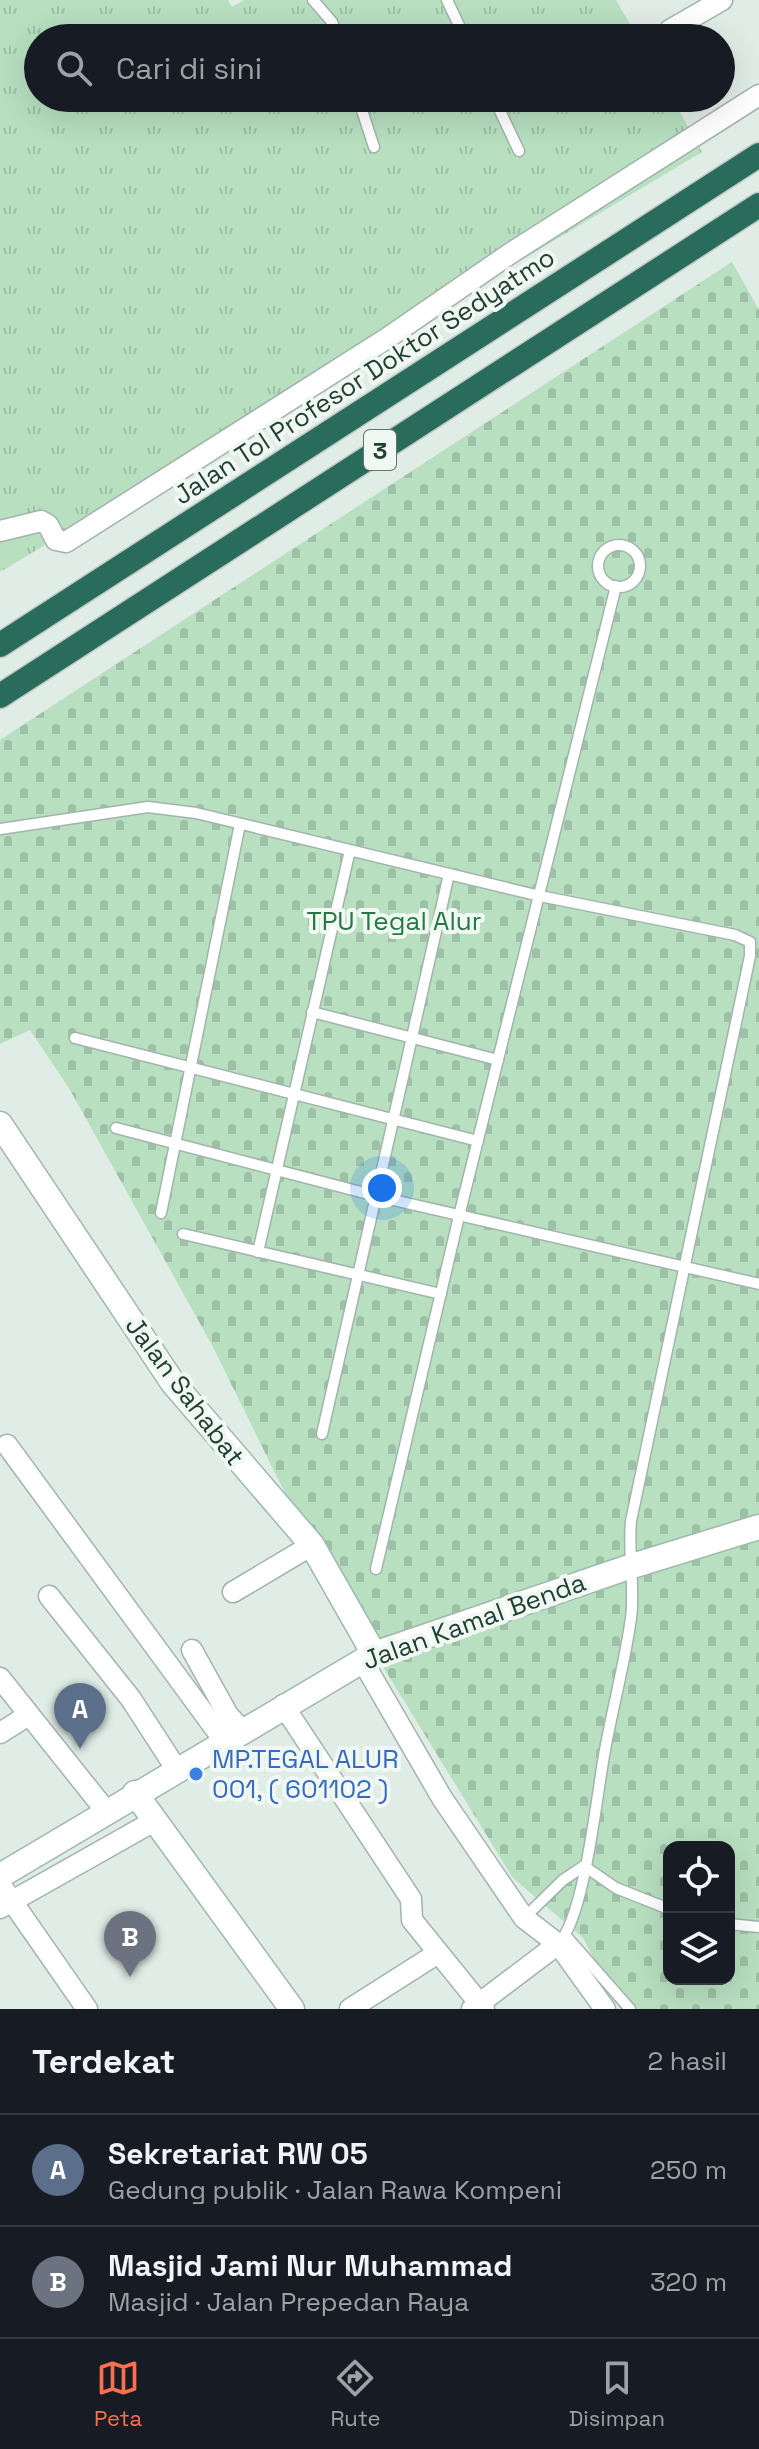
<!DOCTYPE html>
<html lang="id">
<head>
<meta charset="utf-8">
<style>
  body { margin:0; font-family:"Space Grotesk",sans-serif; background:#20242c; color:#f1f3f6 }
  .controls { position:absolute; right:24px; bottom:24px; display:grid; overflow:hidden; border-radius:16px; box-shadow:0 8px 32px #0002 }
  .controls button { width:72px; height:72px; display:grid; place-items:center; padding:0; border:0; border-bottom:2px solid #363941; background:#171b24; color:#f1f3f6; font:40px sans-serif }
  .you { position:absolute; left:382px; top:1188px; width:28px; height:28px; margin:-20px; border:6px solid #fff; border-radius:50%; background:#1a73e8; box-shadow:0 0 0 12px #1a73e833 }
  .badge { display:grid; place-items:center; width:52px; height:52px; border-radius:50%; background:#fc704f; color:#fff; font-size:26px; font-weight:700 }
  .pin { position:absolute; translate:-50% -66px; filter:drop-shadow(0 2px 4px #0008) }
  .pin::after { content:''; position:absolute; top:42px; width:28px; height:24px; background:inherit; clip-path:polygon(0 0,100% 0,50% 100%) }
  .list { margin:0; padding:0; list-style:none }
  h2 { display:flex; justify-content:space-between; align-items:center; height:104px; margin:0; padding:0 32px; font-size:34px }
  h2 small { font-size:26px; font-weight:400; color:#9ea1a6 }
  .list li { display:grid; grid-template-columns:52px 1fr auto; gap:24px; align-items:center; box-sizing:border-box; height:112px; padding:0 32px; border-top:2px solid #363941 }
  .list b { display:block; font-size:30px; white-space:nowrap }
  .list p { margin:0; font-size:26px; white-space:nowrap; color:#9ea1a6 }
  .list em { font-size:26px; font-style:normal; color:#9ea1a6 }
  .icon { flex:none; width:44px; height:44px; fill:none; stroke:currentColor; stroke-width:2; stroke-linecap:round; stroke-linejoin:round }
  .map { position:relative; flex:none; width:759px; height:2009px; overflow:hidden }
  .search { position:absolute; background:#171b24; box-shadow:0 8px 32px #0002; left:24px; right:24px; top:24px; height:88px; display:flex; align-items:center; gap:20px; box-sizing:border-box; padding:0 28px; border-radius:44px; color:#9ea1a6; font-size:30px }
  .sheet { height:328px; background:#171b24 }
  nav { display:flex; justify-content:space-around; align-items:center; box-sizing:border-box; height:112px; border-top:2px solid #363941; background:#171b24; font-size:22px; color:#9ea1a6 }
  nav a { display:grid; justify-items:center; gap:4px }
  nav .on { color:#fc704f }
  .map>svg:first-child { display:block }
  .grass { fill:url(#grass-tufts) }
  .cemetery { fill:url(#cemetery-stones); fill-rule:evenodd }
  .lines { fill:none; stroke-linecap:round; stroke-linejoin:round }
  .lane-casing { stroke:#a2b4ad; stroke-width:13 }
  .street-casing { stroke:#a2b4ad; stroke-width:23 }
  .secondary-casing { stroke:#9eb9ae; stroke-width:27 }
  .highway-casing { stroke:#c0c9c6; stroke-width:27 }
  .lane { stroke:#fff; stroke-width:10 }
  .street { stroke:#fff; stroke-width:20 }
  .secondary { stroke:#fff; stroke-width:24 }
  .highway { stroke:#296c5b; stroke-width:24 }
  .shop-dot { fill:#3f7fe0; stroke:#f1f8f4; stroke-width:3 }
  .labels { text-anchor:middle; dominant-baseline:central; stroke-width:8; stroke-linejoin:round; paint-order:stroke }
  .shield { fill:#f1f8f4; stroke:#5e766e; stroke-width:2 }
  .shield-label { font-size:24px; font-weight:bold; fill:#1f3e34 }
  .street-label { font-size:26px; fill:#1f3e34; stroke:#f1f8f4 }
  .park-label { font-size:26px; fill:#277742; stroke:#f1f8f4 }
  .shop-label { font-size:26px; fill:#366cbe; stroke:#f1f8f4; text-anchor:start }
</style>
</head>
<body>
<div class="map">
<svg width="759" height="2009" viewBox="0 0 759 2009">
  <defs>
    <pattern id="grass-tufts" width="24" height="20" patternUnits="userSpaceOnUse" patternTransform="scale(2)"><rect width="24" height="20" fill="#b7dfc0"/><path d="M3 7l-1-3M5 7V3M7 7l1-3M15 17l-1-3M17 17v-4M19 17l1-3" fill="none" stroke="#9dc0a6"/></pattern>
    <pattern id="cemetery-stones" width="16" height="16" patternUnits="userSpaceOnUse" patternTransform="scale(2)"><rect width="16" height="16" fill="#b7dfc0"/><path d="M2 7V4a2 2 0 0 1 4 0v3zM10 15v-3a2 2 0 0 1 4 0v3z" fill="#9dc0a6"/></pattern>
  </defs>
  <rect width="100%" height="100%" fill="#e0ece6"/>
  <path class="grass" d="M0,0H228L232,7L244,0H616L638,38H38V98H672L702,152L0,572Z"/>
  <path class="cemetery" d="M732,262L759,310V2009H620L583,1938L513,1878L321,1566L212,1345L69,1088L30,1030L0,1044V740ZM669,1847H729V1979H669Z"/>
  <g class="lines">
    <g class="lane-casing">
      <g id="lane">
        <path d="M313,0L332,22L338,38"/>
        <path d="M447,0L465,38"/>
        <path d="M358,98L374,147"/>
        <path d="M494,98L519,151"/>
        <circle cx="619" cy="566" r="21"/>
        <path d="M0,829L148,807L196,813L540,896L735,935L750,942V956L631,1521C628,1553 635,1588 631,1618C625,1662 613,1706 605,1750C597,1791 585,1918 558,1944"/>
        <path d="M312,1012L498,1060"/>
        <path d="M75,1038L478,1141"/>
        <path d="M116,1128L376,1196L759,1284"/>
        <path d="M161,1213L240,824"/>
        <path d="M183,1234L441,1294"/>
        <path d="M258,1252L350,850"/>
        <path d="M322,1434L449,874"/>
        <path d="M376,1569L459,1216L616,586"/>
        <path d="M584,1866L616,1888L669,1909"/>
        <path d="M524,1918L563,1880L584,1866"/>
        <path d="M729,1924L759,1927"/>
        <path d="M566,1936L630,2009"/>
      </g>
    </g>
    <g class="street-casing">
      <g id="street">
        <path d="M670,30L722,0"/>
        <path d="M0,531L41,521L48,525L56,540L66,542L386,339L511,253L759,95"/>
        <path d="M7,1445L225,1742"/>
        <path d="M233,1592L312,1545"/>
        <path d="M49,1596L131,1699L177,1770"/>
        <path d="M192,1650L228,1715L243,1731"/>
        <path d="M362,1660L442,1798L524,1918L558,1944L605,2009"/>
        <path d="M0,1678L106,1811"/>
        <path d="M283,1705L411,1899L412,1920L484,2009"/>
        <path d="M0,1733L27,1716"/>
        <path d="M0,1884L87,2009"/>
        <path d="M0,1908L156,1820"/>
        <path d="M350,2009L438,1953"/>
        <path d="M472,2009L558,1944"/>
      </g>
    </g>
    <g class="secondary-casing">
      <g id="secondary">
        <path d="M0,1124L173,1383L312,1545L374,1654"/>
        <path d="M135,1793L292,2009"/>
        <path d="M0,1876L374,1654L629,1567L759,1527"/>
      </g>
    </g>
    <g class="highway-casing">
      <g id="highway">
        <path d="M0,645L759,155"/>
        <path d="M0,696L759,205"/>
      </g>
    </g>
    <use href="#lane" class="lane"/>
    <use href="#street" class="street"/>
    <use href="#secondary" class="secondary"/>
    <use href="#highway" class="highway"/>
  </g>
  <circle class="shop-dot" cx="196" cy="1774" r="8"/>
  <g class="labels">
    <rect class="shield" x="364" y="430" width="32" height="40" rx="6"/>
    <g class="shield-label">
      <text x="380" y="450">3</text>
    </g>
    <g class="street-label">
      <text transform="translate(364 376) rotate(-33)">Jalan Tol Profesor Doktor Sedyatmo</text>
      <text transform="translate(185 1391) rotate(53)">Jalan Sahabat</text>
      <text transform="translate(474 1621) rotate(-20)">Jalan Kamal Benda</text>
    </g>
    <g class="park-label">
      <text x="394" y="921">TPU Tegal Alur</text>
    </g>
    <g class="shop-label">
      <text x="212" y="1759">MP.TEGAL ALUR<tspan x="212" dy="30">001, ( 601102 )</tspan></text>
    </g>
  </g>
</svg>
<div class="controls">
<button><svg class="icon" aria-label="locate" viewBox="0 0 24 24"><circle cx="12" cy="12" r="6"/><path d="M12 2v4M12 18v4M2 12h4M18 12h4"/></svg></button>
<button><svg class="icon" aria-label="layers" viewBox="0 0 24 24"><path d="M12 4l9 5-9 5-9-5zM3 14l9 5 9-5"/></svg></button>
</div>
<div class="you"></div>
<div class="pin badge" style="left:80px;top:1749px;background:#5c6f8a">A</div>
<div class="pin badge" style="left:130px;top:1977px;background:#6b7280">B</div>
<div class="search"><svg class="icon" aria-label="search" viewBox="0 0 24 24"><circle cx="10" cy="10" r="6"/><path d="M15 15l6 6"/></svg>Cari di sini</div>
</div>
<section class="sheet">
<h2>Terdekat<small>2 hasil</small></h2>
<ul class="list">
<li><span class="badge" style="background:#5c6f8a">A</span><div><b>Sekretariat RW 05</b><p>Gedung publik · Jalan Rawa Kompeni</p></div><em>250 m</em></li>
<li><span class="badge" style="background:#6b7280">B</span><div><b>Masjid Jami Nur Muhammad</b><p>Masjid · Jalan Prepedan Raya</p></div><em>320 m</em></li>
</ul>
</section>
<nav>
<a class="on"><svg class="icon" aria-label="map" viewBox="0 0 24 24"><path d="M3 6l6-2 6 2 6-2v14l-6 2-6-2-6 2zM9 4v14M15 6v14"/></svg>Peta</a>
<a><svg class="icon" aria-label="directions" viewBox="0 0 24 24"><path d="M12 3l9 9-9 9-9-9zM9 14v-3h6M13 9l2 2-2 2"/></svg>Rute</a>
<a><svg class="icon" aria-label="saved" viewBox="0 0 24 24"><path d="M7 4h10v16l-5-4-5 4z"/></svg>Disimpan</a>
</nav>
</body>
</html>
